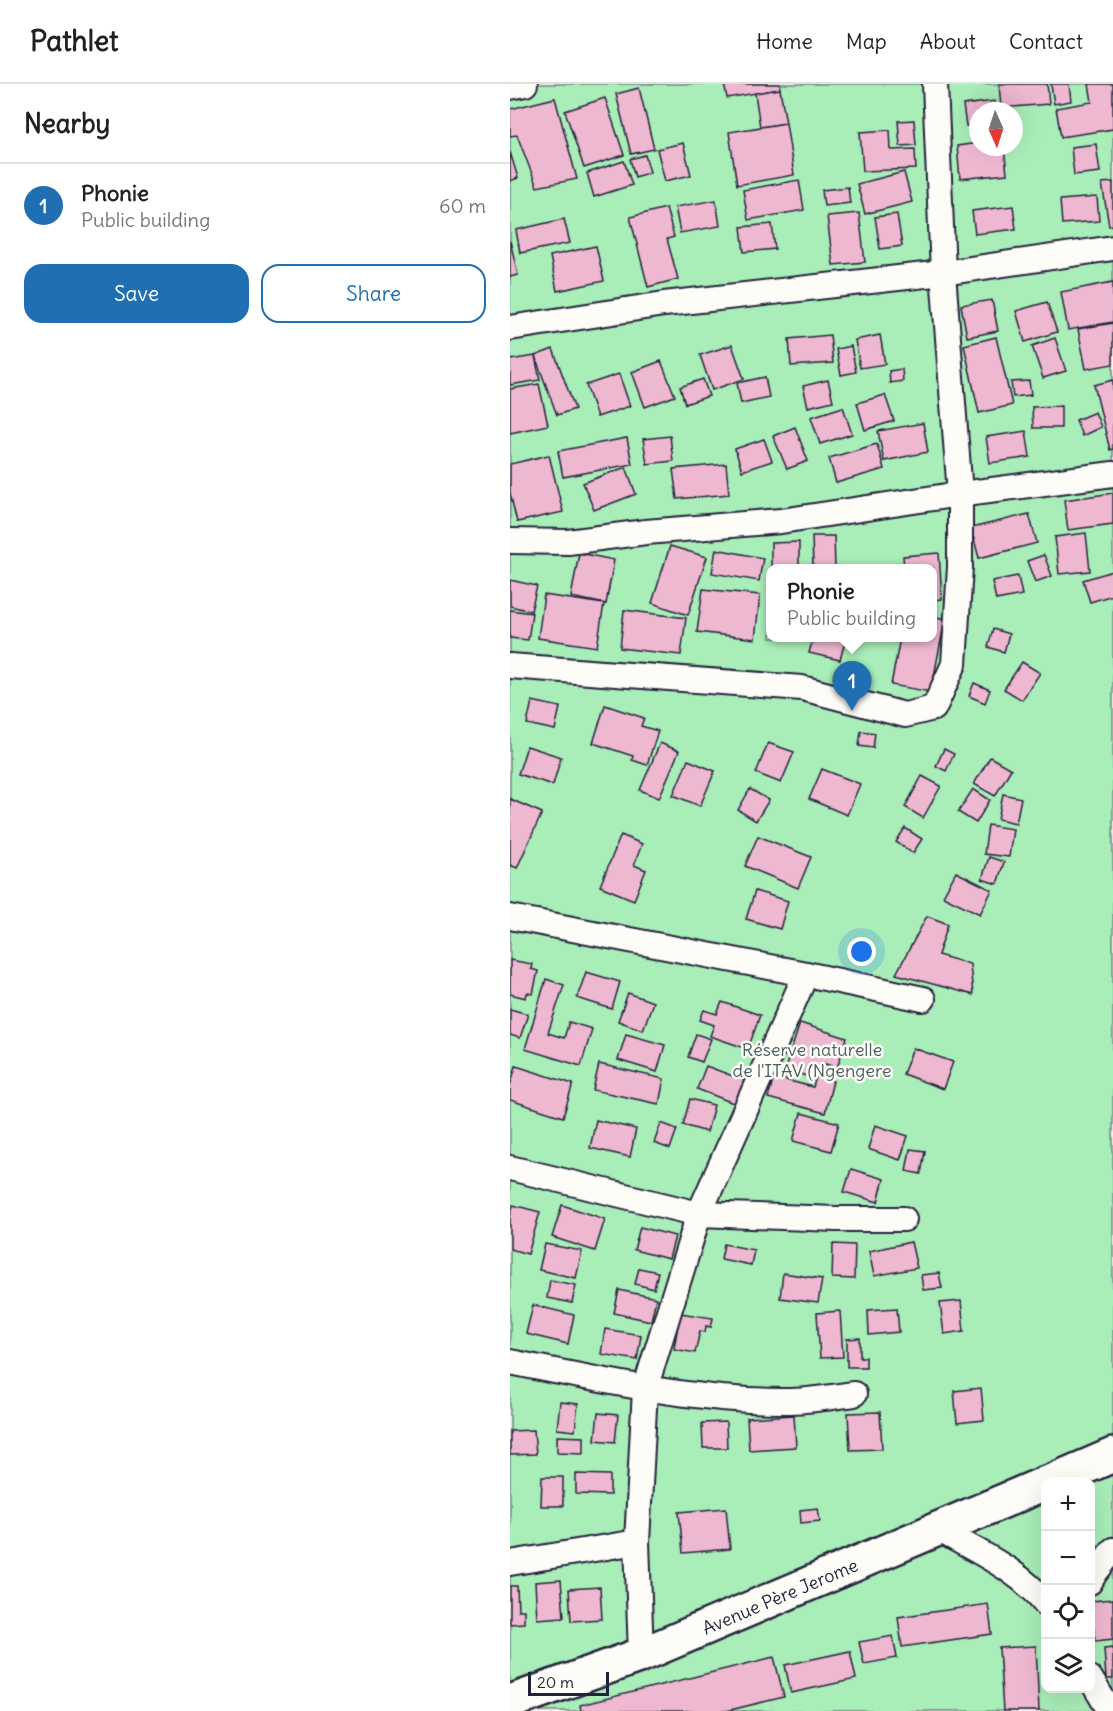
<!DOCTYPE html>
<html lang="en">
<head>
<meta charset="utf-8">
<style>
  body { margin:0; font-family:Delius,sans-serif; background:#f6f6f6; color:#202124 }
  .controls { position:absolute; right:18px; bottom:18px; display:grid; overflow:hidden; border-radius:12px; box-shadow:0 6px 24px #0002 }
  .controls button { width:54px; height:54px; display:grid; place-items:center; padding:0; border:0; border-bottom:2px solid #e0e0e0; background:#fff; color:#202124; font:30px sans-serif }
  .compass { position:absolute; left:459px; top:18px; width:54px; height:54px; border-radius:50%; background:#fff; box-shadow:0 6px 24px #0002; rotate:177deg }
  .scale { position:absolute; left:18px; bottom:15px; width:81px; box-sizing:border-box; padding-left:6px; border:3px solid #22223b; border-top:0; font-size:16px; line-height:21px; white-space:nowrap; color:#22223b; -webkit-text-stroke:4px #fdfcf7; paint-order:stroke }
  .you { position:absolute; left:352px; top:868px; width:21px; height:21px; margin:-15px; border:4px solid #fff; border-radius:50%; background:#1a73e8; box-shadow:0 0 0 9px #1a73e833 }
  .badge { display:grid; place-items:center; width:39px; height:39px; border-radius:50%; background:#1f6fb2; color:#fff; font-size:20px; font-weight:700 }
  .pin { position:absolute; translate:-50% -50px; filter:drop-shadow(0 2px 3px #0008) }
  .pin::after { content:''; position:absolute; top:32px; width:21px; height:18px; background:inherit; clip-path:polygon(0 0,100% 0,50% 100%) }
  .popup { position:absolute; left:256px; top:480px; width:171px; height:78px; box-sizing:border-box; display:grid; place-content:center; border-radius:12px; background:#fff; filter:drop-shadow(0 2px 4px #0005); font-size:20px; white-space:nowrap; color:#757577 }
  .popup b { font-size:22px; color:#202124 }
  .popup::after { content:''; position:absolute; left:50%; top:100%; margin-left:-12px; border:12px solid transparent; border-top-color:#fff }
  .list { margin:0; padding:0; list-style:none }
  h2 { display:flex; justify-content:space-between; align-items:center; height:78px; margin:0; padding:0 24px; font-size:26px }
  h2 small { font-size:20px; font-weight:400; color:#757577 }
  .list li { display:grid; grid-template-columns:39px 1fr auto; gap:18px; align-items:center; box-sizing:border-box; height:84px; padding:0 24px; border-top:2px solid #e0e0e0 }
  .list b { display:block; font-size:22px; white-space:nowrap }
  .list p { margin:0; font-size:20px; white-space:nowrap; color:#757577 }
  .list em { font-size:20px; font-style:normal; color:#757577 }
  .actions { display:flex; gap:12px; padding:18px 24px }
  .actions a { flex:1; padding:14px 0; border:2px solid #1f6fb2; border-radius:18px; text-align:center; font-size:21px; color:#1f6fb2 }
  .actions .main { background:#1f6fb2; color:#fff }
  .icon { flex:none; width:33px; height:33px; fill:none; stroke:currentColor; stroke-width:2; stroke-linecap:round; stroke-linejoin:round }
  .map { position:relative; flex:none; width:603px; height:1627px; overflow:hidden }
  header { display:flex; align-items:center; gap:36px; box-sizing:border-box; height:84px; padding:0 30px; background:#fff; border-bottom:2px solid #e0e0e0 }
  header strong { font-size:28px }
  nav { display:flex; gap:33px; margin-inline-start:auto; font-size:21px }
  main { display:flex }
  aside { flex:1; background:#fff }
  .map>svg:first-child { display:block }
  .green { fill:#a9edb8; stroke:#66887a; stroke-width:1.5; fill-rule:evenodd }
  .building { fill:#eeb8d0; stroke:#22223b; stroke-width:1.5 }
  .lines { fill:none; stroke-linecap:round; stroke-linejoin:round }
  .street-casing { stroke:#22223b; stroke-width:28 }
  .secondary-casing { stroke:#22223b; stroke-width:38 }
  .street { stroke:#fdfcf7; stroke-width:24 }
  .secondary { stroke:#fdfcf7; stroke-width:33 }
  .labels { text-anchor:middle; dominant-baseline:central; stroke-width:5; stroke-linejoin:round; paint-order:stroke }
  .park-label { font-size:18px; fill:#4a5f60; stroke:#fdfcf7 }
  .street-label { font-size:18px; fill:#22223b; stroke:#fdfcf7 }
</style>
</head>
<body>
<header>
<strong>Pathlet</strong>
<nav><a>Home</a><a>Map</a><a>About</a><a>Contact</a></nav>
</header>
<main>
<aside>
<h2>Nearby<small></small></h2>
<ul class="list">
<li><span class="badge">1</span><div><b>Phonie</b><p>Public building</p></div><em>60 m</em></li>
</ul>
<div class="actions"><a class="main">Save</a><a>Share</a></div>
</aside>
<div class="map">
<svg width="603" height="1627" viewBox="0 0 603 1627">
  <rect width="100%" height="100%" fill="#faeeef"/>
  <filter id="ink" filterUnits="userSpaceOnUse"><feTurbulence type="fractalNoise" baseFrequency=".0167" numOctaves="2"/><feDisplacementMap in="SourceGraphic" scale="12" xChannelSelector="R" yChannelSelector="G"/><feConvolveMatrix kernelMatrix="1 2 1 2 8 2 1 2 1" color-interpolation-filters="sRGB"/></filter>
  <g filter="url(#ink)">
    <path class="green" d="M0,0H603V1627H0ZM468,27H504V63H468ZM261,484H423V554H261ZM536,1398H580V1604H536Z"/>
    <g class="building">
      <path d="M214,0H270V5L217,14Z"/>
      <path d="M489,0H537L539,20L491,24Z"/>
      <path d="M541,0H559L561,17L544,20Z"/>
      <path d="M579,0H603V45L551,53L546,24L582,18Z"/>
      <path d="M129,4L144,65L121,70L106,10Z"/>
      <path d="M270,5L276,39L250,43L245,9Z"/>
      <path d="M45,14L67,95L27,103L7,51L0,52V25Z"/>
      <path d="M95,14L114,71L74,84L55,27Z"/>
      <path d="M485,17L486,27H468V41L456,42L453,21Z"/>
      <path d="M404,36L406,61L390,62L388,37Z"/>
      <path d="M276,39L284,91L227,101L219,48Z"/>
      <path d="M380,46L381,66L405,65L406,85L353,87L350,48Z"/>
      <path d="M173,59L181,91L155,97L147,65Z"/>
      <path d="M468,59V63H494L497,90L450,95L447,62Z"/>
      <path d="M586,60L590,88L564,91L561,63Z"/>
      <path d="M0,68L8,94L0,97Z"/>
      <path d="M135,71L140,88L125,93L120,75Z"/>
      <path d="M114,77L122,101L84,113L77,89Z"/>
      <path d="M394,88L402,118L355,130L347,100Z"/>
      <path d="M289,96L294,126L238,136L233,106Z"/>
      <path d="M603,98V141L599,142L592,99Z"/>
      <path d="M338,103L340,119L314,122L312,106Z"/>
      <path d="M587,113L589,137L552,140L550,116Z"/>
      <path d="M206,116L210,142L170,149L165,123Z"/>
      <path d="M503,122L506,145L465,150L462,127Z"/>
      <path d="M156,124L164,153L157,155L168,195L138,203L120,133Z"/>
      <path d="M349,129L355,178L323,181L317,132Z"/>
      <path d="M387,130L392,162L370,165L365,133Z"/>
      <path d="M54,135L60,159L10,169L6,146Z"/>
      <path d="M262,140L265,165L234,168L231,143Z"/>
      <path d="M0,157L8,191L0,193Z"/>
      <path d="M86,162L94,197L47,207L40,172Z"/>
      <path d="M603,198V238L558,246L551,208Z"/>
      <path d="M482,216L488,247L457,253L451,221Z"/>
      <path d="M537,218L547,248L515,258L506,227Z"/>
      <path d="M603,239V280L576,285L568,245Z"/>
      <path d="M320,251L323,279L281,282L279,255Z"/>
      <path d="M370,251L375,280L350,284L345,256Z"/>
      <path d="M486,253L502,321L469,329L454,261Z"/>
      <path d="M545,254L556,287L533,294L522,262Z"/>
      <path d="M222,261L234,295L202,306L190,271Z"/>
      <path d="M341,262L346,288L331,291L326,265Z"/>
      <path d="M43,265L65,325L47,331L25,272Z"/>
      <path d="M25,272L30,296L0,301V276Z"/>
      <path d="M151,277L165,312L135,323L122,288Z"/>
      <path d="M392,285L393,297L380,299L379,287Z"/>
      <path d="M109,290L120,322L87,333L76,301Z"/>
      <path d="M255,293L259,313L231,319L227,299Z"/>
      <path d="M193,295L199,312L175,320L170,303Z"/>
      <path d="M318,296L323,317L298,323L293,302Z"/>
      <path d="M603,296V365L600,366L584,301Z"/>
      <path d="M519,297L521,311L503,313L501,298Z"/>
      <path d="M29,300L38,341L0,349V305Z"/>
      <path d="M375,311L384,337L355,346L347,319Z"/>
      <path d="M551,322V344H523L522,323Z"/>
      <path d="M333,323L342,350L310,360L301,333Z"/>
      <path d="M585,328L591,343L572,352L566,336Z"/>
      <path d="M413,339L418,368L374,377L368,347Z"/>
      <path d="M285,343L298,377L277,385L263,352Z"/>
      <path d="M516,347L520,373L480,379L476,353Z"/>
      <path d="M160,352L163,377L137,380L133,355Z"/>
      <path d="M117,354L122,380L53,393L48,367Z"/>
      <path d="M254,355L262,377L232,387L225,365Z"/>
      <path d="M367,360L374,385L326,399L319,374Z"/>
      <path d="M39,371L53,428L7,438L0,409V380Z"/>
      <path d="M216,380L219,410L167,415L163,385Z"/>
      <path d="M116,383L126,410L84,426L73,399Z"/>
      <path d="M603,409V440L558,446L554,416Z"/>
      <path d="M519,430L527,459L469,474L461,444Z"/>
      <path d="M576,449L580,487L549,490L545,453Z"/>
      <path d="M302,452H324L325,484H303Z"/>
      <path d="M289,458V484H261V498V459Z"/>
      <path d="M160,462L197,473L178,531L142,519Z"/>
      <path d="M206,465L253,474L249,497L202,489Z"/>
      <path d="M69,469L104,476L96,520L61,513Z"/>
      <path d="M429,469L432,515L423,516V484H394L393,472Z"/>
      <path d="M534,471L542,492L525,498L517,477Z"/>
      <path d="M603,487V511L580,518L573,496Z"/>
      <path d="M508,492L512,511L486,516L482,497Z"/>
      <path d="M0,496L27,502L21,527L0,522Z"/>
      <path d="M193,505L250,511L245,555L187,548Z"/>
      <path d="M34,511L94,520L87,563L28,554Z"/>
      <path d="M0,526L22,529L18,556L0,554Z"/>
      <path d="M114,526L176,534L171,571L110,564Z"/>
      <path d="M423,532L435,535L421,608L381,601L390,554H423Z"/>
      <path d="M483,545L499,550L494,568L478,563Z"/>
      <path d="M303,554H336L330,576L299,569Z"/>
      <path d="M512,578L530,589L512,616L494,605Z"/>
      <path d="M464,599L480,606L475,619L459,612Z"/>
      <path d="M22,617L50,623L45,646L17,640Z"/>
      <path d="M95,621L134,634L131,642L148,647L137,681L122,676L123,672L83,659Z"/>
      <path d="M351,647L365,649L363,664L349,662Z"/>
      <path d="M150,659L169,667L149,714L130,706Z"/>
      <path d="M258,659L284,668L271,699L246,689Z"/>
      <path d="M17,662L51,673L43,701L8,690Z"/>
      <path d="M434,665L444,670L436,687L426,682Z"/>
      <path d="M480,673L501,685L485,712L464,700Z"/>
      <path d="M178,676L205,687L190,722L163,711Z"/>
      <path d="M312,685L350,700L337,731L299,715Z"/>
      <path d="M412,692L431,702L413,734L395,723Z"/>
      <path d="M240,705L259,716L246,737L228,726Z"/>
      <path d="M463,705L480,716L466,739L448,728Z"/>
      <path d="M493,710L511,714L506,739L488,735Z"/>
      <path d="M0,715L32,729L7,784L0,781Z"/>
      <path d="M478,741L503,745L499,773L474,770Z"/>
      <path d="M395,744L412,755L403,769L386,758Z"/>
      <path d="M111,751L132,760L124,781L136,786L124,816L90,802Z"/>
      <path d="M248,752L301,773L288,804L235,782Z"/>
      <path d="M479,773L494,778L487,800L472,795Z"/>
      <path d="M446,788L482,806L470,830L433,812Z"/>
      <path d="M245,807L278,817L270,845L236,835Z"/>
      <path d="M417,832L438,840L428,871L460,880L463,911L386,890Z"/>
      <path d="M0,876L22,880L21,885L28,887L23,910L17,909L16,914L0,910Z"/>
      <path d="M76,888L110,898L102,925L67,914Z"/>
      <path d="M36,895L54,901L38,949L54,954L59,938L82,945L71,982L15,965Z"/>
      <path d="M118,909L143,918L133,946L108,937Z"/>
      <path d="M212,918L250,931L238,965L200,952L204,941L190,936L194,926L207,930Z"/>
      <path d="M0,925L18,930L10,954L0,951Z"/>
      <path d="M290,939L337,954L327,984L312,979L302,994L275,985Z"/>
      <path d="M116,950L155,961L147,988L108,976Z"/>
      <path d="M186,950L201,955L192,978L178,973Z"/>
      <path d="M403,964L443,978L433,1005L393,990Z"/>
      <path d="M89,980L154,995L149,1020L83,1006Z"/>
      <path d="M6,982L63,1000L53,1033L0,1016V1002Z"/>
      <path d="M196,982L236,997L226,1020L187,1005Z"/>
      <path d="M264,993L303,1003L306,993L323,997L315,1029L258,1014Z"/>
      <path d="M180,1015L204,1021L197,1048L173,1041Z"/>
      <path d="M291,1029L329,1039L321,1067L283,1057Z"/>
      <path d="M86,1036L126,1045L120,1073L80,1064Z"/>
      <path d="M151,1039L167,1045L160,1065L144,1059Z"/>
      <path d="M365,1041L398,1052L390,1076L358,1065Z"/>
      <path d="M400,1065L415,1067L411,1090L396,1087Z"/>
      <path d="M341,1085L374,1095L368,1118L334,1108Z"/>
      <path d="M3,1121L30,1128L18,1170L0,1165V1133Z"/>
      <path d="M52,1121L95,1135L85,1167L42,1153Z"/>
      <path d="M130,1143L165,1152L159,1175L124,1166Z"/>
      <path d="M401,1158L407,1184L364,1192L359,1167Z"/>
      <path d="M35,1160L72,1167L66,1194L29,1186Z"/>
      <path d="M214,1160L244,1166L241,1181L211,1175Z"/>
      <path d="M323,1160L345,1161L344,1195L322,1194Z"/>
      <path d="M129,1184L148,1188L144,1205L125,1200Z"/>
      <path d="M273,1189L312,1195L308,1219L270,1214Z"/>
      <path d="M429,1189L432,1204L413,1206L411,1191Z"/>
      <path d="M40,1196L66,1201L62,1219L37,1214Z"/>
      <path d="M109,1206L146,1214L141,1237L104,1229Z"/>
      <path d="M451,1217L454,1247L434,1250L430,1219Z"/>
      <path d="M23,1221L64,1231L58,1260L16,1250Z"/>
      <path d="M387,1224L389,1248L359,1251L358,1226Z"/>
      <path d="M330,1227L333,1273L310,1274L307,1229Z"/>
      <path d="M170,1229L203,1234L201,1243L196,1242L195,1248L190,1247L185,1269L164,1265Z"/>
      <path d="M95,1245L131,1251L127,1276L91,1270Z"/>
      <path d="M350,1254V1273H356V1283H337V1255Z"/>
      <path d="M471,1304L474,1336L447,1339L444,1307Z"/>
      <path d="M50,1318L68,1320L65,1347L47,1345Z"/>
      <path d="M370,1328L372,1365L340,1366L338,1329Z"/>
      <path d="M88,1329L108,1331L105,1358L85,1356Z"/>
      <path d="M284,1331L286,1363L239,1366L237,1334Z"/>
      <path d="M216,1338L217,1364H193L192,1339Z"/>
      <path d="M24,1346L26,1370L0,1371V1347Z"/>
      <path d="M47,1352L74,1353V1369L47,1368Z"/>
      <path d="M66,1390L100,1391V1411L66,1410Z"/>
      <path d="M32,1393H53V1422H31Z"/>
      <path d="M216,1424L220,1465L173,1469L169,1428Z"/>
      <path d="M308,1424L310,1437L291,1439L290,1426Z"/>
      <path d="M51,1496L54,1533L27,1535L25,1498Z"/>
      <path d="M0,1502H7L8,1526H14V1539L0,1540Z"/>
      <path d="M90,1503L92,1535L61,1537L59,1505Z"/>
      <path d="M603,1515V1555L585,1557L581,1517Z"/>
      <path d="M478,1520L482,1550L392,1563L388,1533Z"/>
      <path d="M383,1552L387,1574L354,1580L349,1558Z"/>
      <path d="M526,1562L529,1627H493L489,1564Z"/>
      <path d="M603,1563V1595H596L594,1564Z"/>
      <path d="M340,1567L346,1595L281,1609L275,1581Z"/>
      <path d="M264,1573L274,1613L216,1627H71L70,1621Z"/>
    </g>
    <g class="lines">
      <g class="street-casing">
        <g id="street">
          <path d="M0,3L15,0"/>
          <path d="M0,244L154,220L433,189L603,164"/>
          <path d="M0,457L58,458L136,448L271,437L450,410L603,390"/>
          <path d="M0,582L292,604L395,631L424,624L444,580L450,483V410L433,189L425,0"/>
          <path d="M0,833L296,890L413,915"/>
          <path d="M0,1084L189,1130L326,1135H394"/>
          <path d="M0,1278C90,1296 179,1316 271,1317C295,1318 320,1313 344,1310"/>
          <path d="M428,1445C465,1467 509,1485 536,1520"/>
          <path d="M0,1479L127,1458"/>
          <path d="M580,1498L585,1489L603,1466"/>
          <path d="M131,1571L127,1458L135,1305L189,1130L296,890"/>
          <path d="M580,1594L600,1627"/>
        </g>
      </g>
      <g class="secondary-casing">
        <g id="secondary">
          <path d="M540,1398L603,1371"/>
          <path id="s1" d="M0,1618L131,1571L536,1399"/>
        </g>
      </g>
      <use href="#street" class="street"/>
      <use href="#secondary" class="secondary"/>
    </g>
  </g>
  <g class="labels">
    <g class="park-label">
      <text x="302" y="965">Réserve naturelle<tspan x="302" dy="21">de l'ITAV (Ngengere</tspan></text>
    </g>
    <g class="street-label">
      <text stroke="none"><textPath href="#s1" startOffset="290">Avenue Père Jerome</textPath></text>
    </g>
  </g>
</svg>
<div class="controls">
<button>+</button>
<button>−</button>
<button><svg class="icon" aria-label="locate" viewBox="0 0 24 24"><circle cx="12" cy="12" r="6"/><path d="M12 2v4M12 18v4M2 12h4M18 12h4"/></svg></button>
<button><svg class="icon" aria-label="layers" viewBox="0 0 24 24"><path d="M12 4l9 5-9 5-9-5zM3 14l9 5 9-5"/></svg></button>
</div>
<svg class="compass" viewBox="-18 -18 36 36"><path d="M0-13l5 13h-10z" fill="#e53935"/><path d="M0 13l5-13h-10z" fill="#757577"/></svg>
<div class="scale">20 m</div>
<div class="you"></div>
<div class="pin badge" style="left:342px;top:627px">1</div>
<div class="popup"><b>Phonie</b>Public building</div>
</div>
</main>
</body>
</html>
